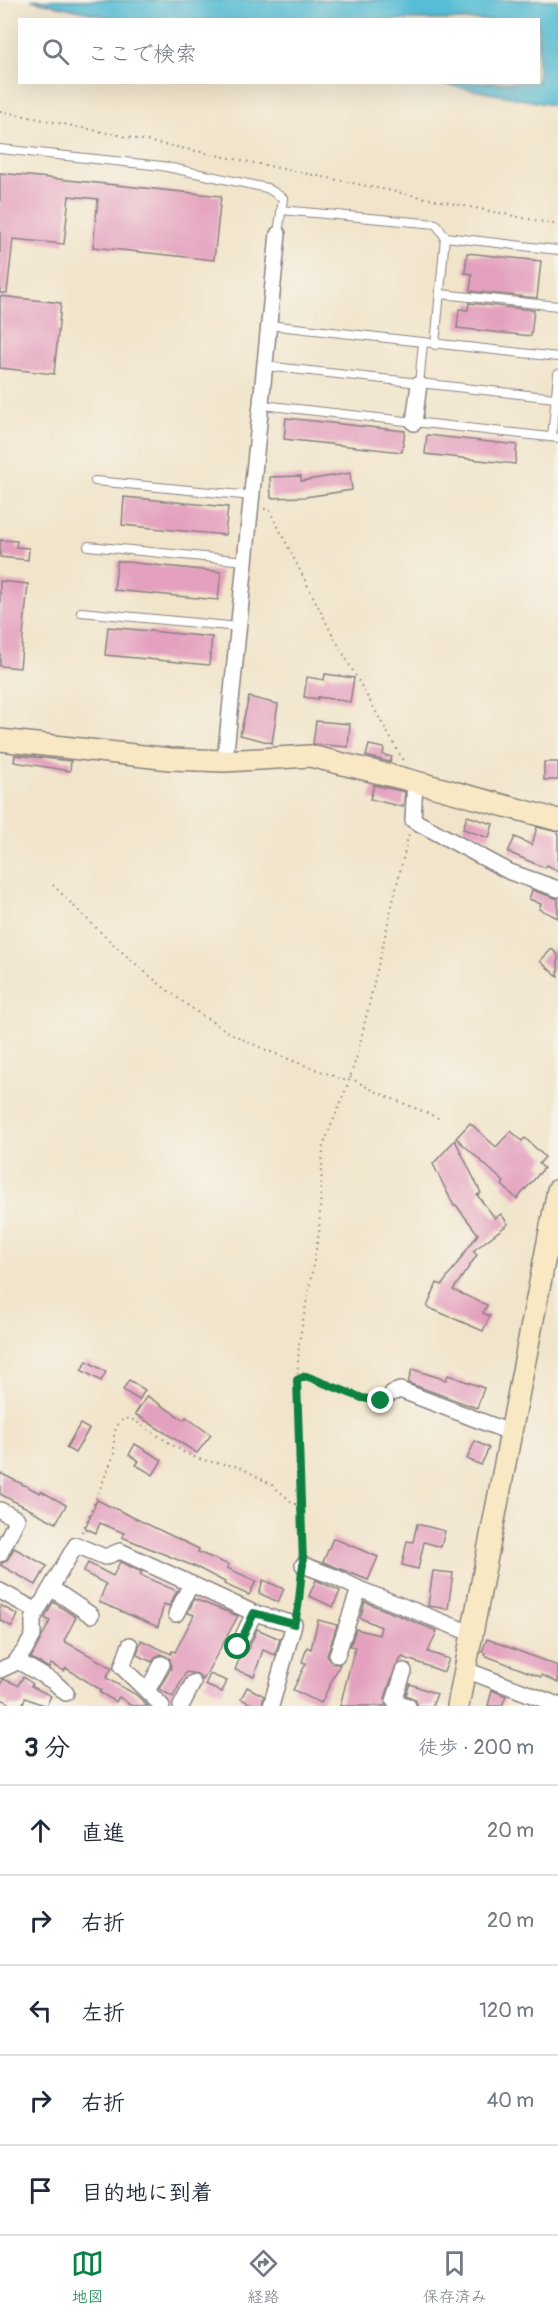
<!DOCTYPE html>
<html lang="ja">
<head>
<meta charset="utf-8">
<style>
  body { margin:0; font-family:Pangolin,"Klee One",sans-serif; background:#f6f6f7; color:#1f2937 }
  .stop { position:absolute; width:18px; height:18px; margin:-14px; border:4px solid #0b8043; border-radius:50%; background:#fff }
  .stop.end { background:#0b8043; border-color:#fff; box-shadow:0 2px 6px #0008 }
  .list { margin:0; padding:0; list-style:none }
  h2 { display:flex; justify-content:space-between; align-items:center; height:78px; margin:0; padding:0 24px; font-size:26px }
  h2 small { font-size:20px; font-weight:400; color:#747a83 }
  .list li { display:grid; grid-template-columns:39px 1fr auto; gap:18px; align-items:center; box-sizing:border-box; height:90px; padding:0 24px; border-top:2px solid #e0e1e3 }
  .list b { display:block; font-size:22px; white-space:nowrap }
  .list em { font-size:20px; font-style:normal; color:#747a83 }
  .icon { flex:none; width:33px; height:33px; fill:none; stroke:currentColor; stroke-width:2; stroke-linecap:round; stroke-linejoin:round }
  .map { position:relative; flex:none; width:558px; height:1706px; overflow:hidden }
  .search { position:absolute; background:#fff; box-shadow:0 6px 24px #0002; left:18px; right:18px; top:18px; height:66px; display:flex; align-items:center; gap:15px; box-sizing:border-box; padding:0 21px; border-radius:0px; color:#747a83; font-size:22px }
  .sheet { height:528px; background:#fff }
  nav { display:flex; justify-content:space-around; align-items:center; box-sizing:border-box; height:84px; border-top:2px solid #e0e1e3; background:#fff; font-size:16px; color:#747a83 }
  nav a { display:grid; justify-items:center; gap:3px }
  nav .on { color:#0b8043 }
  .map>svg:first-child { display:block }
  .water { fill:#59bfd7; stroke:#3e7089; stroke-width:1.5 }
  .building { fill:#e4a1bf }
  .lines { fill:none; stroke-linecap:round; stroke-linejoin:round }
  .lane-casing { stroke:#8a8382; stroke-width:10 }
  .street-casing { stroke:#8a8382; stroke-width:18 }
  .secondary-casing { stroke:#8a8382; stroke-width:24 }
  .path { stroke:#8a8382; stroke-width:2; stroke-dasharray:1.5 4.5; stroke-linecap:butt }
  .lane { stroke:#fff; stroke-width:8 }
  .street { stroke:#fff; stroke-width:15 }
  .secondary { stroke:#f8e8c3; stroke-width:21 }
  .route { stroke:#0b8043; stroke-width:8 }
</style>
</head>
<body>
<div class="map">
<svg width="558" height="1706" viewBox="0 0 558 1706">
  <rect width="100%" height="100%" fill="#f7f3e8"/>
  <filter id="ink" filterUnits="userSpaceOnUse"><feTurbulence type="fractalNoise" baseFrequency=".0167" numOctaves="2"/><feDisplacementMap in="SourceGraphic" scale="12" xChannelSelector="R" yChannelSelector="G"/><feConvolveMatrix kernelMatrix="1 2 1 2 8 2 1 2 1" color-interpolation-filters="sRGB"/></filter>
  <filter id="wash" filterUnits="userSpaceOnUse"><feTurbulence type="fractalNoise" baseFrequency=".008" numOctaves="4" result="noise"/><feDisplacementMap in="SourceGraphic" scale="24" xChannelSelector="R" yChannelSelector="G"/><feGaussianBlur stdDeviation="1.35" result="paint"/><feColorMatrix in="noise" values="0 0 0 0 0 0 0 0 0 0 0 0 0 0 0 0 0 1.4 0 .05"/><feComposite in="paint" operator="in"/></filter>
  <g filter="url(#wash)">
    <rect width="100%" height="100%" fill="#f1e4ca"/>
    <path class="water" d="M31,0H558V106L437,83L538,82V20H122Z"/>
    <g id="blocks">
      <g class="building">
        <path d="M0,173L221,196L214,260L93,247L98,199L69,196L64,244L13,239L7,293H0Z"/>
        <path d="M467,253L541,261L537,298L470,291L472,274L465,273Z"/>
        <path d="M0,296L61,303L54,374L0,368Z"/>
        <path d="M469,303L534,310L531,336L457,328L459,309L468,310Z"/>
        <path d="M286,418L405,431L402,452L284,439Z"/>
        <path d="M427,435L517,445L515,464L425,454Z"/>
        <path d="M350,473L352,490L305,497L271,498L270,477L301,476V481Z"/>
        <path d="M124,497L228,507L225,535L122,525Z"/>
        <path d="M0,540L17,541L16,547L29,548L28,560L0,557Z"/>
        <path d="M117,561L221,572L218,600L114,590Z"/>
        <path d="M0,581L28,584L20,668L0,666Z"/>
        <path d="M108,627L212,637L209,665L105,655Z"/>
        <path d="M325,674L354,678L350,702L318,697V699L304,697L307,677L324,680Z"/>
        <path d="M249,697L278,704L272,743L240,735Z"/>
        <path d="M316,721L350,724L348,747L313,744Z"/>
        <path d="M369,745L384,748L383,755L392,757L390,762L366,756Z"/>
        <path d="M15,755L71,761L70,771L14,762Z"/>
        <rect x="544" y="762" width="14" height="18"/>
        <path d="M374,785L405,792L403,807L370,799Z"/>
        <path d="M467,816L493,824L489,838L463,829Z"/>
        <path d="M537,827L558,832V871L547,865L545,868L508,852L515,837L532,845Z"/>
        <path d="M532,890L558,899V918L539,909L541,904L529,899Z"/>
        <path d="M552,949L558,955V977L540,961Z"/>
        <path d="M470,1123L496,1147L511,1131L522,1141L525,1138L545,1157L539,1164L544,1168L517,1199L502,1185L504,1182L456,1138Z"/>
        <path d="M455,1140L481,1193L477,1195L495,1218L501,1214L508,1224L473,1251L477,1255L453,1290L487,1305L483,1313L490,1316L483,1331L427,1307L437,1283L442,1285L478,1234L456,1205L454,1206L433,1164Z"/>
        <path d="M87,1361L106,1372L101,1381L81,1370Z"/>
        <path d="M412,1369L446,1380L448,1375L484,1388L477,1408L408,1383Z"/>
        <path d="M129,1380L145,1390L139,1400L123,1390Z"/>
        <path d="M147,1396L184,1420L186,1417L211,1435L197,1453L135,1414Z"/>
        <path d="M80,1424L89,1429L75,1453L66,1448Z"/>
        <path d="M475,1441L489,1448L481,1465L467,1459Z"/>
        <path d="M135,1444L162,1460L153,1475L136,1465L139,1461L129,1455Z"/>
        <path d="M0,1473L40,1493L41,1491L66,1505L56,1523L0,1494Z"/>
        <path d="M97,1500L199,1549L198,1552L229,1565L227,1568L256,1581L249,1595L224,1584L225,1582L198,1568L122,1537L124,1533L100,1523L96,1533L85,1528Z"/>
        <path d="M417,1524L445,1531L441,1547L424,1542L418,1569L402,1565L407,1541L413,1542Z"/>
        <path d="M333,1538L378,1557L368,1580L323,1562Z"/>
        <path d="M14,1548L47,1566L36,1585L0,1565L8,1559Z"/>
        <path d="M120,1562L142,1572L140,1575L177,1591L169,1606L164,1604L158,1627L99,1602L106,1584L83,1572L88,1563L113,1576Z"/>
        <path d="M433,1571L453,1573L448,1609L428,1606Z"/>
        <path d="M263,1580L284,1589L278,1602L259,1593Z"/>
        <path d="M316,1580L340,1591L333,1607L309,1596Z"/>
        <path d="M194,1599L238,1616L203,1680L197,1674L186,1672L173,1697L159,1689L171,1668L170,1659L161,1654L157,1656L152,1662L137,1655L141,1640L171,1654L172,1651L175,1652L194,1615L188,1613Z"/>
        <path d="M53,1602L76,1617L64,1641L112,1668L106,1678L135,1694L148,1706H132L119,1697L116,1702L99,1692L101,1690L66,1668L64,1671L51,1664L49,1668L31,1658L50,1621L45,1618Z"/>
        <path d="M365,1602L437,1631L428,1652L449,1659L444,1672L402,1657L395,1668L385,1698L386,1706H340L355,1647L350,1646L356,1629L379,1635L381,1627L360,1618Z"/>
        <path d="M0,1605L18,1615L12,1627L0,1620Z"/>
        <path d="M318,1620L337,1625L327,1656L333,1664H340L321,1703L293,1690L306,1663L302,1662L307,1647L311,1649Z"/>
        <path d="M257,1629L280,1639L275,1655L263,1650L254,1676L235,1670L240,1657L247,1652Z"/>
        <path d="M487,1639L558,1666V1683L542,1675L541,1677L484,1655L485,1653L482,1652Z"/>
        <path d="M210,1674L227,1681L222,1692L205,1685Z"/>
        <path d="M23,1677L33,1684L31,1686L51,1696L46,1706L25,1698L22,1706H7L8,1702L0,1699V1687L3,1679L18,1685Z"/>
        <path d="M410,1684L437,1694L432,1706H418L415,1699L406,1695Z"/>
        <path d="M247,1687L264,1696L262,1706H255L241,1699Z"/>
        <path d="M492,1690L506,1696L502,1706H488Z"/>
      </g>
    </g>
  </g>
  <g filter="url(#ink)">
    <use href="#blocks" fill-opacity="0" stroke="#8a8382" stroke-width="1.5"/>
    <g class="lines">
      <g class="lane-casing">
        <g id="lane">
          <path d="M0,149L162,166L267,188L283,198L278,234"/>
          <path d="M281,210L436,224L445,237L558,250"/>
          <path d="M440,294L558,306"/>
          <path d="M269,325L558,357"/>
          <path d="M435,345L445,237"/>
          <path d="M265,366L555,398"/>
          <path d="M419,384L423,343"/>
          <path d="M262,405L558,438"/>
          <path d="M552,437L558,374"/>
          <path d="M95,481L252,496"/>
          <path d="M88,546L246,561"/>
          <path d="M81,612L239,627"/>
        </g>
      </g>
      <g class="street-casing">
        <g id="street">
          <path d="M414,423L419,384"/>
          <path d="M225,761L278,234"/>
          <path d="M415,781L413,820L510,872L558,889"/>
          <path d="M392,1393L400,1390L512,1433"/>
          <path d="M0,1510L17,1519L0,1554"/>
          <path d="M303,1565L335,1577L359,1589L473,1634"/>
          <path d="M51,1588L91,1615"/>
          <path d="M0,1591L37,1611"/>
          <path d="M176,1614L191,1584"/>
          <path d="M130,1645L122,1667L162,1706"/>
          <path d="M238,1647L254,1613"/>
          <path d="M337,1655L359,1589"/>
          <path d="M16,1660L54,1682L66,1693"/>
          <path d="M0,1670L13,1664L24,1651L33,1636V1620L37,1611L76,1545L105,1557L120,1551L254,1613L294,1624L271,1706"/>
          <path d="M466,1670L558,1705"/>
          <path d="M404,1671L394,1701L408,1706"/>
          <path d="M147,1691L162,1664"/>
          <path d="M181,1706L193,1683"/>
        </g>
      </g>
      <g class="secondary-casing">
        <g id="secondary">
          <path d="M0,740L170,759L225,761L310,756L405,779L558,820"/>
          <path d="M458,1706L558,1190"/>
        </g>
      </g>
      <g class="path">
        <path d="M0,111L558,225"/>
        <path d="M264,509H269L330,630L404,762"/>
        <path d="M53,885C102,935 154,985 214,1023C252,1048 306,1065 349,1082"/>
        <path d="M350,1077C378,1096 412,1105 442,1120"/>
        <path d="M297,1380L306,1376L362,1398L382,1401"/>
        <path d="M301,1506L297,1384L299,1343L319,1233L323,1146L346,1089L357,1056L409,833"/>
        <path d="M82,1532L114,1455V1433L120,1421L130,1418L185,1453L202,1460L240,1467L272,1485L293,1503L301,1506L303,1553"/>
        <path d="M299,1612L300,1579"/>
      </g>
      <use href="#lane" class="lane"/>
      <use href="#street" class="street"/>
      <use href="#secondary" class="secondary"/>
    </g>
  </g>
  <g class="lines" filter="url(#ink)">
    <path class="route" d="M238,1647L254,1613L294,1624C301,1605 299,1585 303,1565L297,1380L306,1376L362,1398L381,1401"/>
  </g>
</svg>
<div class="stop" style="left:238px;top:1647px"></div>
<div class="stop end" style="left:381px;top:1401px"></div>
<div class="search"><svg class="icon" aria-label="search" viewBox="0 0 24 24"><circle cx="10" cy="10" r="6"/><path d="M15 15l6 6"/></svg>ここで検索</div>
</div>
<section class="sheet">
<h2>3 分<small>徒歩 · 200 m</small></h2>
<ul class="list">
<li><svg class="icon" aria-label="ahead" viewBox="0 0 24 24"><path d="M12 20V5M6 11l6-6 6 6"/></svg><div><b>直進</b></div><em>20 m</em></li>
<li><svg class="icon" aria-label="right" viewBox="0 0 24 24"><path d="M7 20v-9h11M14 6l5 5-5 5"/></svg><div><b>右折</b></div><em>20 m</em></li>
<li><svg class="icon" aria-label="left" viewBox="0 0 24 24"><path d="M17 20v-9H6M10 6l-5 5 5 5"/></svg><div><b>左折</b></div><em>120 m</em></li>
<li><svg class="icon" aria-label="right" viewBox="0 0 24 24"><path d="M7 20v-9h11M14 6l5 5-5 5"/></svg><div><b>右折</b></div><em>40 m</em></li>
<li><svg class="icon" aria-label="arrive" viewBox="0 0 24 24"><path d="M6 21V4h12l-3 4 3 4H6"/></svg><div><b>目的地に到着</b></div></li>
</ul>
</section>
<nav>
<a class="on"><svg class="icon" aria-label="map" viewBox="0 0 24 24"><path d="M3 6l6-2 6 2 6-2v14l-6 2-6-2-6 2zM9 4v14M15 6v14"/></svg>地図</a>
<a><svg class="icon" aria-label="directions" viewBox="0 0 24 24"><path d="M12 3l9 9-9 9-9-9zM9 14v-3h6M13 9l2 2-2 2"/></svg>経路</a>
<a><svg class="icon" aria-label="saved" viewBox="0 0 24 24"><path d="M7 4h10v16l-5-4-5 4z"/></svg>保存済み</a>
</nav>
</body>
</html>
